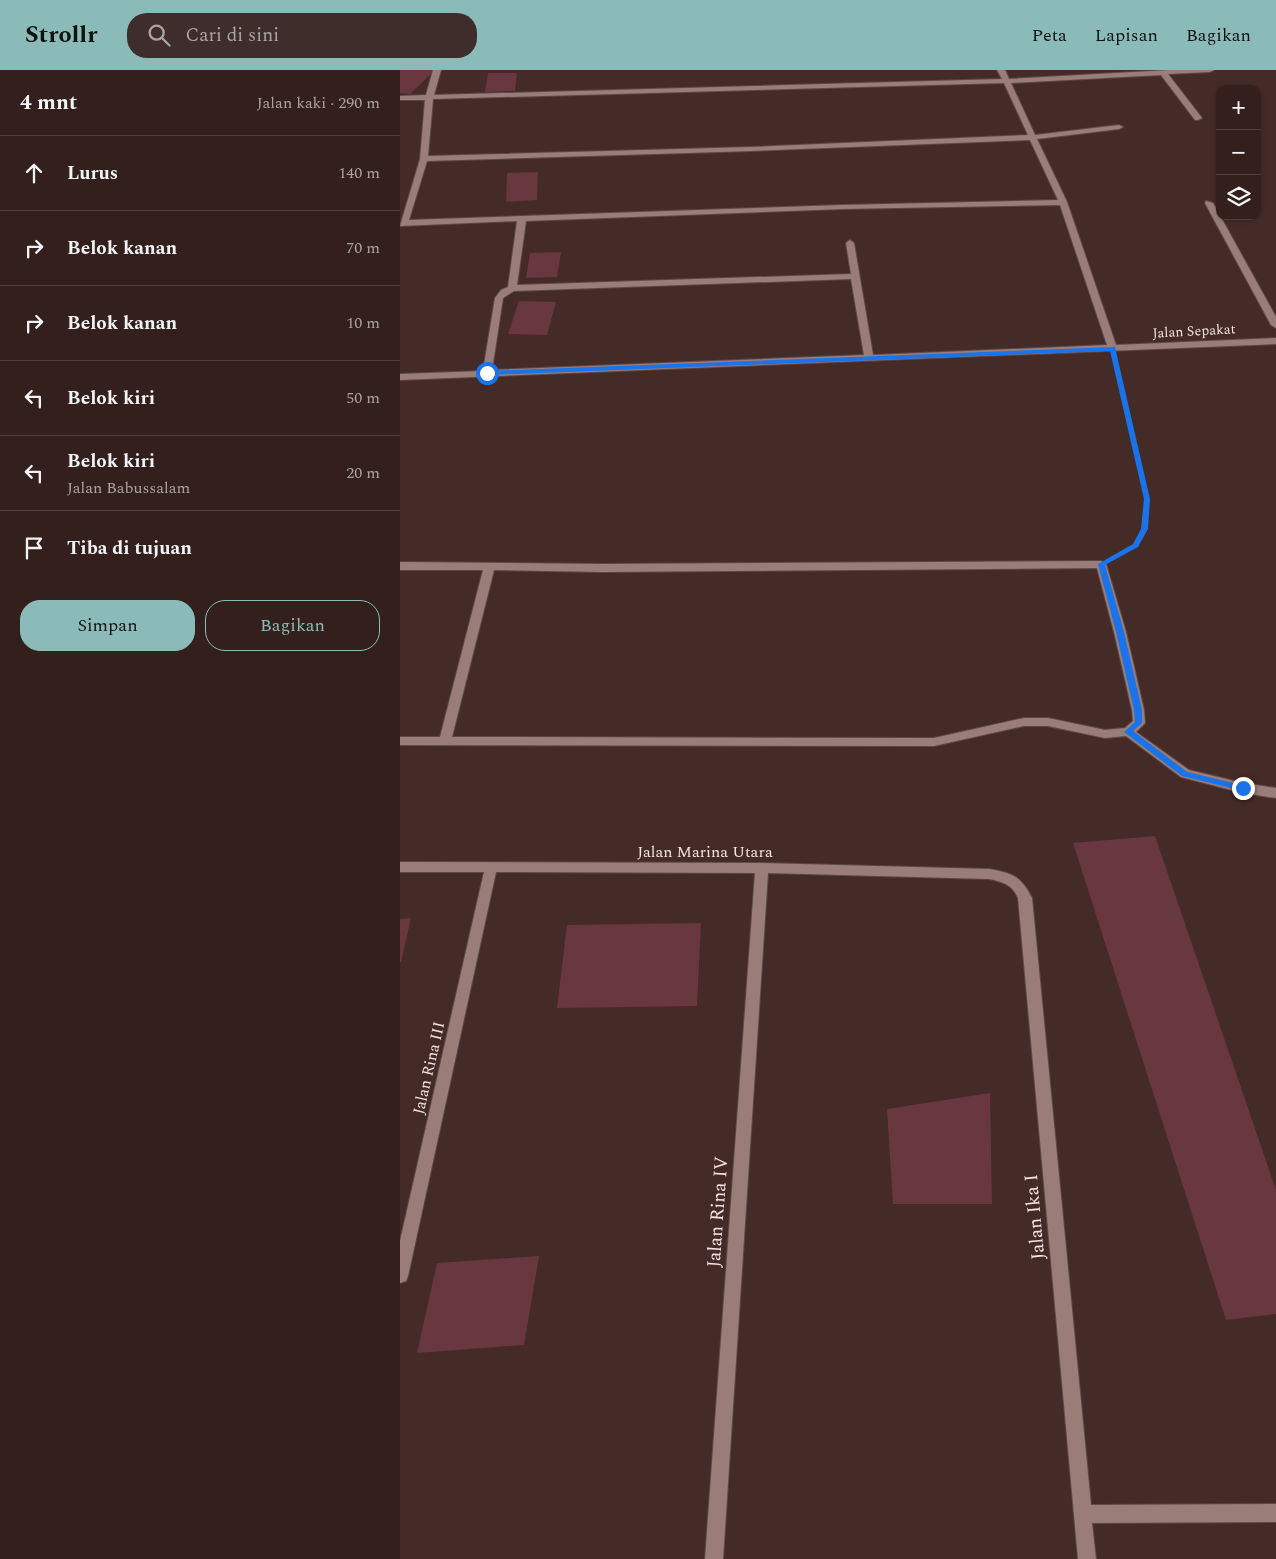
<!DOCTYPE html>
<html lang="id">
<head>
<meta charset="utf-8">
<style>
  body { margin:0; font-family:Spectral,serif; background:#3e2d2a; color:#f1f3f6 }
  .controls { position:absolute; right:15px; top:15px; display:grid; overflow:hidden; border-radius:10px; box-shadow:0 1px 4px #0004 }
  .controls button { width:45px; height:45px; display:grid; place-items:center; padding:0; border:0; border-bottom:1px solid #4e3e3b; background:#33201d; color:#f1f3f6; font:25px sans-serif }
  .stop { position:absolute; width:15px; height:15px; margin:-11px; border:4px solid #1a73e8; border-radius:50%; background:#fff }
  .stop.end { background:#1a73e8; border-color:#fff; box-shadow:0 1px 5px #0008 }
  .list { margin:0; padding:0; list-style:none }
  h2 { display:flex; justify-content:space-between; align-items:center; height:65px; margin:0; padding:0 20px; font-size:21px }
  h2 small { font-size:16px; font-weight:400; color:#a9a3a4 }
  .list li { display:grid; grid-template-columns:32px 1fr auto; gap:15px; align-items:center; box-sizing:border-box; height:75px; padding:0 20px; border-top:1px solid #4e3e3b }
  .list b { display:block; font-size:19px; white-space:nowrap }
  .list p { margin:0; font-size:16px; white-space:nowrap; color:#a9a3a4 }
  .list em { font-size:16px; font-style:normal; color:#a9a3a4 }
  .actions { display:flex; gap:10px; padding:15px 20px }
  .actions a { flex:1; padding:11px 0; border:1px solid #8bbbb9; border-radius:20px; text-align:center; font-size:18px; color:#8bbbb9 }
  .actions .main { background:#8bbbb9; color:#111 }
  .icon { flex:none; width:28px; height:28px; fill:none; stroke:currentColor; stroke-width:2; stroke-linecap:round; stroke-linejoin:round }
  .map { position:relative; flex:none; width:876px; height:1489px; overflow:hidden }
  header { display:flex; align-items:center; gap:30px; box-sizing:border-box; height:70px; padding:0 25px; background:#8bbbb9; color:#111 }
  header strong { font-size:24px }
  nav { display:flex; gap:28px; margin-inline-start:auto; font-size:18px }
  .search { width:350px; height:45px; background:#3e2d2a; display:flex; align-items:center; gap:12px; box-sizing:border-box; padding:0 18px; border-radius:20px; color:#a9a3a4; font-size:19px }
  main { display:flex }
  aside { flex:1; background:#33201d }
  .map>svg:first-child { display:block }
  .building { fill:#68373f }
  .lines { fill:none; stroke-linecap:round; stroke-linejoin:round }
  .minor-casing { stroke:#5e4946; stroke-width:2 }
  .path { stroke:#9a8582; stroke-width:2.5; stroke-dasharray:3 2; stroke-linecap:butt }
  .minor { fill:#9a7d78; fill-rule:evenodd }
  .route { fill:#1a73e8 }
  .labels { text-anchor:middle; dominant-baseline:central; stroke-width:4; stroke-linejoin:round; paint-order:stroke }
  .far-street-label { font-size:14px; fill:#f3e2df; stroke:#442b27 }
  .street-label { font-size:16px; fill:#f3e2df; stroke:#442b27 }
  .near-street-label { font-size:19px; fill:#f3e2df; stroke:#442b27 }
</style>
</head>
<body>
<header>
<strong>Strollr</strong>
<div class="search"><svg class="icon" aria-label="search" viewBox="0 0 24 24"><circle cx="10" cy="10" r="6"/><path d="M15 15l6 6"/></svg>Cari di sini</div>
<nav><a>Peta</a><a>Lapisan</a><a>Bagikan</a></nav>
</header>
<main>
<aside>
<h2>4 mnt<small>Jalan kaki · 290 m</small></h2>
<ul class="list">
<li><svg class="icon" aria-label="ahead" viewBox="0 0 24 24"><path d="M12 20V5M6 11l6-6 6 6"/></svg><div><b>Lurus</b></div><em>140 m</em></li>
<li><svg class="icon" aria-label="right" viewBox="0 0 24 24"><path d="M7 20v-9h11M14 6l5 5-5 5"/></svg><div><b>Belok kanan</b></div><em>70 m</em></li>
<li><svg class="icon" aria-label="right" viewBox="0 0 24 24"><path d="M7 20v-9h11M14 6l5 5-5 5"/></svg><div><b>Belok kanan</b></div><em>10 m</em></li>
<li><svg class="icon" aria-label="left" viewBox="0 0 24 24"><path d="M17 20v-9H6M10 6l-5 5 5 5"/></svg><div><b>Belok kiri</b></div><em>50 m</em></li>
<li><svg class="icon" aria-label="left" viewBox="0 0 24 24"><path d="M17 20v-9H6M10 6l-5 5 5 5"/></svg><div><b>Belok kiri</b><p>Jalan Babussalam</p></div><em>20 m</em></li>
<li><svg class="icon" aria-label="arrive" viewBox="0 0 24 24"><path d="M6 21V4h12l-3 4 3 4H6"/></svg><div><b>Tiba di tujuan</b></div></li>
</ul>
<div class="actions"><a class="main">Simpan</a><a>Bagikan</a></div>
</aside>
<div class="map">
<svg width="876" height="1489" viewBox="0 0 876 1489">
  <rect width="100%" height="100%" fill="#442b27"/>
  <g class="building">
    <path d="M0,0H35L10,24L0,23Z"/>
    <path d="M88,3H117L115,21L85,22Z"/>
    <path d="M138,102L137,130L106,132L107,103Z"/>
    <path d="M161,182L157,207L126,208L130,183Z"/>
    <path d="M119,231L156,232L147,265L108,264Z"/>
    <path d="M755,766L876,1120V1244L826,1250L673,773Z"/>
    <path d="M11,848L1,892H0V849Z"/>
    <path d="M301,853L297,936L157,938L167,855Z"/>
    <path d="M590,1023L592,1134H493L487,1039Z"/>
    <path d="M139,1186L124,1275L17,1283L37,1193Z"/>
  </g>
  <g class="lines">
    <g class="minor-casing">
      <g id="minor">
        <path d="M33,0H41L34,25L602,9L597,0H605L609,9L770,0H814L810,2L768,4L802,48L798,50H795L761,5L611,13L635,65L719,55L723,57L719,59L637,69L667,132L716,275L876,268V274L0,310V304L83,301L95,228L101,220L108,217L117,151L0,156L20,89L25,30H0V26L26,25ZM604,13L628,65L351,77L28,86L33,29ZM630,70L658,130L442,135L9,150L27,91L351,81ZM660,135L707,275L473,285L454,173L450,170L446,173L451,204L117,215L126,151L442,139ZM451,209L464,285L92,300L103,228L114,221Z"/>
        <path d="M806,131L813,133L876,247V258L871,255L805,133Z"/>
        <path d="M701,491L706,494L726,562L744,640L745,653L736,662L789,700L843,713L876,718V728L843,723L781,707L726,666L705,668L648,656H624L534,676L0,675V667H40L83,500H0V492L202,494ZM697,498L714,562L732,640L733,651L725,658L705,660L648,648H624L534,668L52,667L94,500L202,502Z"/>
        <path d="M0,792L362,793L589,799C612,803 621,806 632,828L691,1435L876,1434V1452L692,1453L696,1489H678L618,828C612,814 603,812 589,809L368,803L323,1489H305L355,803L96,802L8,1206L6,1211L0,1213V1171L84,802H0Z"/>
      </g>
    </g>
    <path class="path" d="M718,301L747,429L744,459L736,475L721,483"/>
    <use href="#minor" class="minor"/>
  </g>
  <path class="route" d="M715,277L750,429L748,459L738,477L705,495L724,562L742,640V653L733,661L787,702L846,716L847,718L843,721L782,706L724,662L735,652L734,640L716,562L698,494L733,474L741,459L744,429L710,281L87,305L84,303L87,301Z"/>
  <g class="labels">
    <g class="far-street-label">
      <text transform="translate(794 261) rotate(-3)">Jalan Sepakat</text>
    </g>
    <g class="street-label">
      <text x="305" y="782">Jalan Marina Utara</text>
      <text transform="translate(29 998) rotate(-77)">Jalan Rina III</text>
    </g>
    <g class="near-street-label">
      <text transform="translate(318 1142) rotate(-86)">Jalan Rina IV</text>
      <text transform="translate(635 1147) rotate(-95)">Jalan Ika I</text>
    </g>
  </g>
</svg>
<div class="controls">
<button>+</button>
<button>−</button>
<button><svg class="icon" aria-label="layers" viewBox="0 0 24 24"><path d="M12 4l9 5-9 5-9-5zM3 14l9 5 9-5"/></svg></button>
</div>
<div class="stop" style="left:87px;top:303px"></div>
<div class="stop end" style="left:843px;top:718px"></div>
</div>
</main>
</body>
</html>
